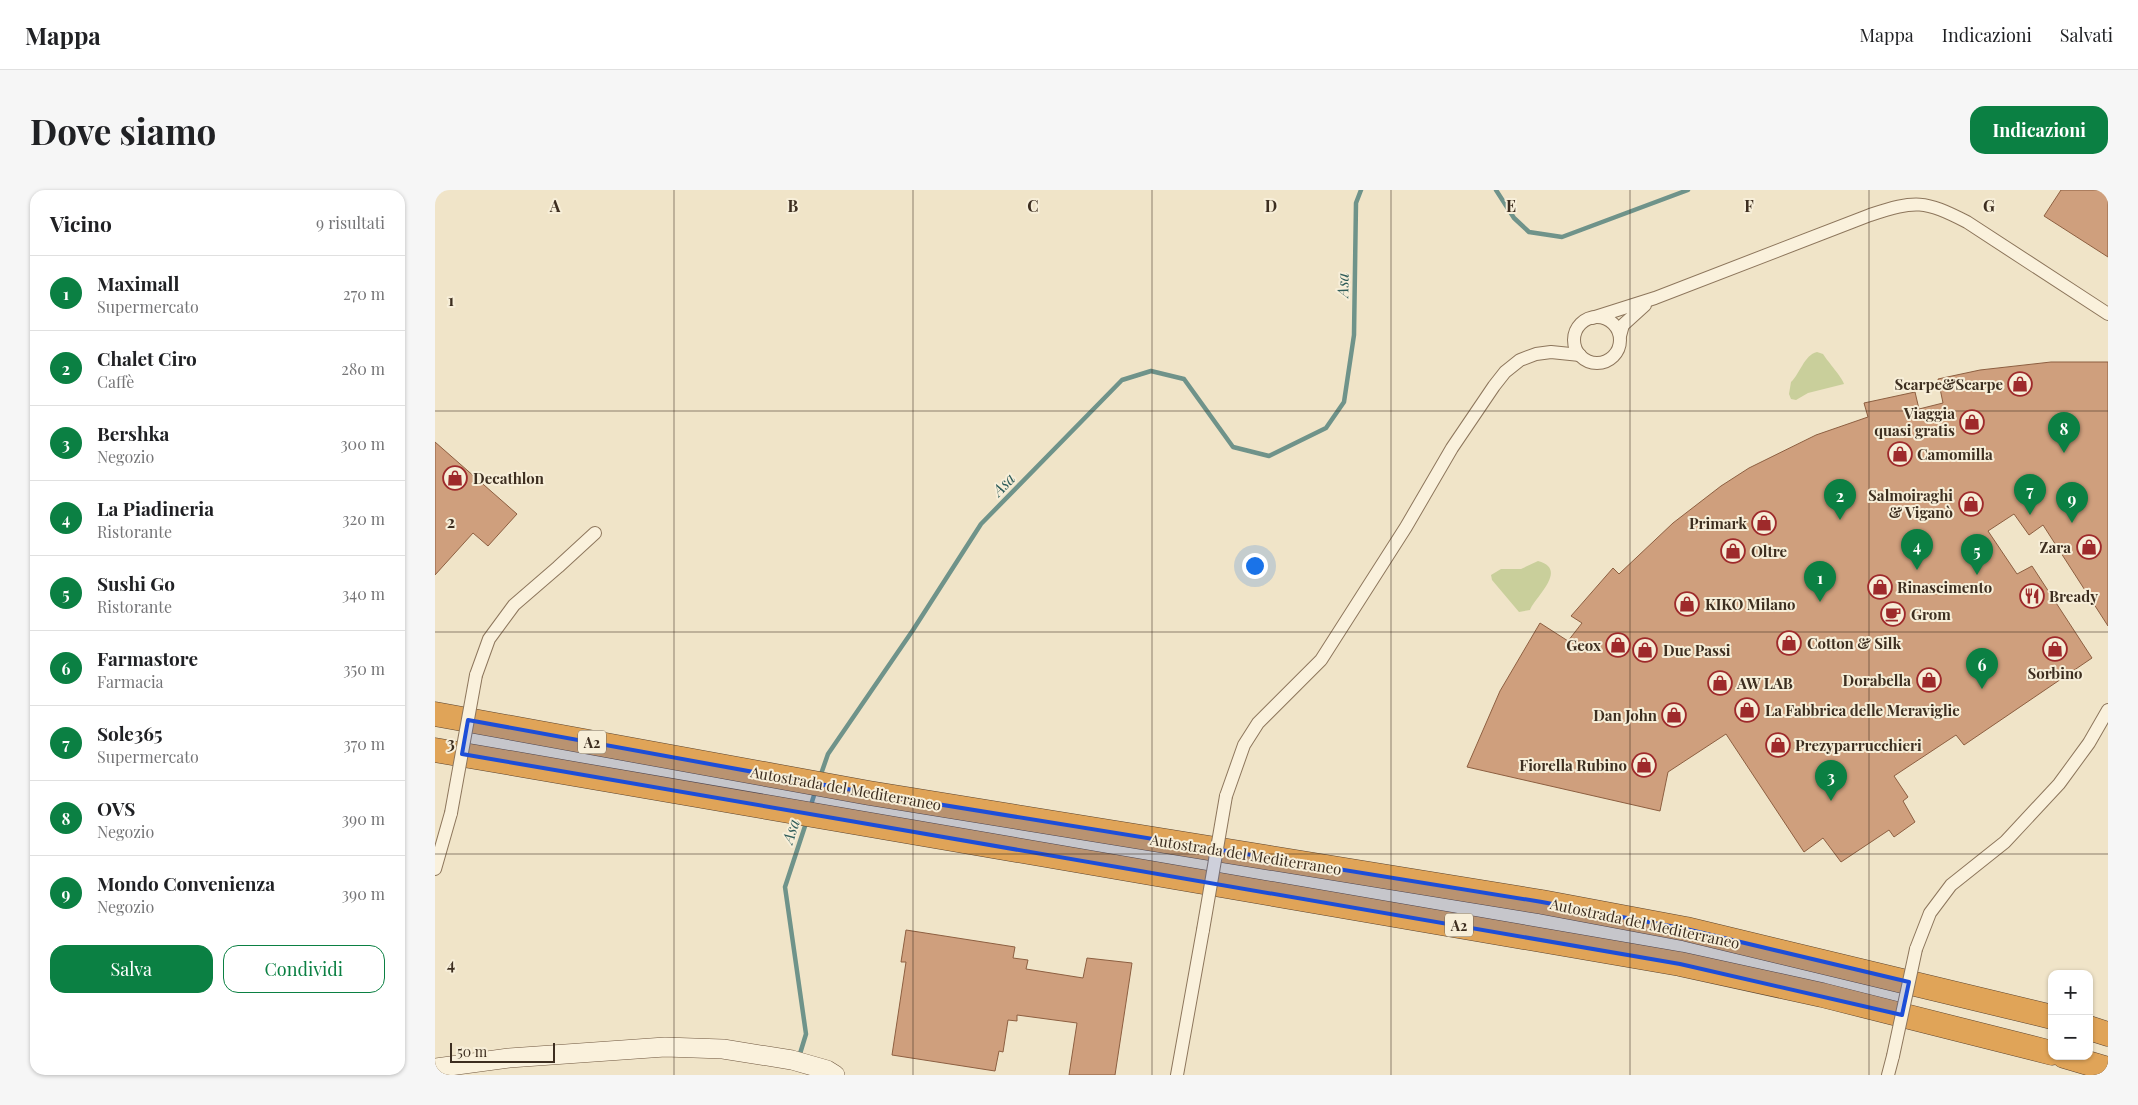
<!DOCTYPE html>
<html lang="it">
<head>
<meta charset="utf-8">
<style>
  body { margin:0; font-family:"Playfair Display",serif; background:#f6f6f6; color:#202124 }
  .controls { position:absolute; right:15px; bottom:15px; display:grid; overflow:hidden; border-radius:10px; box-shadow:0 1px 4px #0004 }
  .controls button { width:45px; height:45px; display:grid; place-items:center; padding:0; border:0; border-bottom:1px solid #e0e0e0; background:#fff; color:#202124; font:25px sans-serif }
  .scale { position:absolute; left:15px; bottom:12px; width:105px; box-sizing:border-box; padding-left:5px; border:2px solid #3d2e20; border-top:0; font-size:14px; line-height:18px; white-space:nowrap; color:#3d2e20; -webkit-text-stroke:4px #f7eed8; paint-order:stroke }
  .you { position:absolute; left:819px; top:375px; width:18px; height:18px; margin:-12px; border:4px solid #fff; border-radius:50%; background:#1a73e8; box-shadow:0 0 0 8px #1a73e833 }
  .badge { display:grid; place-items:center; width:32px; height:32px; border-radius:50%; background:#0b8043; color:#fff; font-size:16px; font-weight:700 }
  .pin { position:absolute; translate:-50% -41px; filter:drop-shadow(0 1px 2px #0008) }
  .pin::after { content:''; position:absolute; top:26px; width:18px; height:15px; background:inherit; clip-path:polygon(0 0,100% 0,50% 100%) }
  .list { margin:0; padding:0; list-style:none }
  h2 { display:flex; justify-content:space-between; align-items:center; height:65px; margin:0; padding:0 20px; font-size:21px }
  h2 small { font-size:16px; font-weight:400; color:#757577 }
  .list li { display:grid; grid-template-columns:32px 1fr auto; gap:15px; align-items:center; box-sizing:border-box; height:75px; padding:0 20px; border-top:1px solid #e0e0e0 }
  .list b { display:block; font-size:19px; white-space:nowrap }
  .list p { margin:0; font-size:16px; white-space:nowrap; color:#757577 }
  .list em { font-size:16px; font-style:normal; color:#757577 }
  .actions { display:flex; gap:10px; padding:15px 20px }
  .actions a { flex:1; padding:11px 0; border:1px solid #0b8043; border-radius:15px; text-align:center; font-size:18px; color:#0b8043 }
  .actions .main { background:#0b8043; color:#fff }
  .map { position:relative; flex:none; width:1673px; height:885px; overflow:hidden; border-radius:15px }
  header { display:flex; align-items:center; gap:30px; box-sizing:border-box; height:70px; padding:0 25px; background:#fff; border-bottom:1px solid #e0e0e0 }
  header strong { font-size:24px }
  nav { display:flex; gap:28px; margin-inline-start:auto; font-size:18px }
  .intro { display:flex; align-items:center; justify-content:space-between; box-sizing:border-box; height:120px; padding:0 30px }
  h1 { margin:0; font-size:35px }
  .button { padding:12px 22px; border-radius:15px; background:#0b8043; color:#fff; font-size:18px; font-weight:700 }
  main { display:flex; gap:30px; padding:0 30px }
  aside { flex:1; background:#fff; border-radius:15px; box-shadow:0 1px 4px #0004 }
  .map>svg:first-child { display:block }
  .green { fill:#c9cf9b }
  .lines { fill:none; stroke-linecap:round; stroke-linejoin:round }
  .stream { stroke:#6f938a; stroke-width:4.5 }
  .building { fill:#cf9f7d; stroke:#8d5f41 }
  .street-casing { stroke:#8d765c; stroke-width:14 }
  .secondary-casing { stroke:#6f573f; stroke-width:20 }
  .highway-casing { stroke:#5b4430; stroke-width:25 }
  .street { stroke:#faf1dc; stroke-width:12 }
  .secondary { stroke:#faf1dc; stroke-width:19 }
  .highway { stroke:#e0a458; stroke-width:24 }
  .street-bridge-casing { stroke:#8d765c; stroke-width:14; stroke-linecap:butt }
  .street-bridge { stroke:#faf1dc; stroke-width:12 }
  .marked { fill:#1d4ed8; fill-opacity:0.2; stroke:#1d4ed8; stroke-width:4; stroke-linejoin:round }
  .grid { fill:none; stroke:#3d2e20; stroke-width:1; stroke-opacity:0.55 }
  .labels { text-anchor:middle; dominant-baseline:central; stroke-width:4; stroke-linejoin:round; paint-order:stroke }
  .shield { fill:#f7eed8; stroke:#756857; stroke-width:1 }
  .shield-label { font-size:14px; font-weight:bold; fill:#3d2e20 }
  .poi-label { font-size:15px; font-weight:bold; fill:#3d2e20; stroke:#f7eed8; text-anchor:start }
  .street-label { font-size:15px; fill:#3d2e20; stroke:#f7eed8 }
  .water-label { font-size:16px; font-style:italic; fill:#2f5d5a; stroke:#f7eed8 }
  .grid-label { font-size:16px; text-anchor:middle; font-weight:bold; fill:#3d2e20; stroke:#f7eed8; stroke-width:4; stroke-linejoin:round; paint-order:stroke }
</style>
</head>
<body>
<header>
<strong>Mappa</strong>
<nav><a>Mappa</a><a>Indicazioni</a><a>Salvati</a></nav>
</header>
<div class="intro"><h1>Dove siamo</h1><a class="button">Indicazioni</a></div>
<main>
<aside>
<h2>Vicino<small>9 risultati</small></h2>
<ul class="list">
<li><span class="badge">1</span><div><b>Maximall</b><p>Supermercato</p></div><em>270 m</em></li>
<li><span class="badge">2</span><div><b>Chalet Ciro</b><p>Caffè</p></div><em>280 m</em></li>
<li><span class="badge">3</span><div><b>Bershka</b><p>Negozio</p></div><em>300 m</em></li>
<li><span class="badge">4</span><div><b>La Piadineria</b><p>Ristorante</p></div><em>320 m</em></li>
<li><span class="badge">5</span><div><b>Sushi Go</b><p>Ristorante</p></div><em>340 m</em></li>
<li><span class="badge">6</span><div><b>Farmastore</b><p>Farmacia</p></div><em>350 m</em></li>
<li><span class="badge">7</span><div><b>Sole365</b><p>Supermercato</p></div><em>370 m</em></li>
<li><span class="badge">8</span><div><b>OVS</b><p>Negozio</p></div><em>390 m</em></li>
<li><span class="badge">9</span><div><b>Mondo Convenienza</b><p>Negozio</p></div><em>390 m</em></li>
</ul>
<div class="actions"><a class="main">Salva</a><a>Condividi</a></div>
</aside>
<div class="map">
<svg width="1673" height="885" viewBox="0 0 1673 885">
  <rect width="100%" height="100%" fill="#f0e4c8"/>
  <g class="green">
    <path d="M1382,162L1388,164C1393,172 1407,187 1409,194L1373,203L1361,210L1356,209L1354,204L1356,192C1365,184 1369,165 1382,162Z"/>
    <path d="M1103,371C1134,379 1100,407 1095,420L1084,422L1057,390L1056,385L1066,379H1086Z"/>
  </g>
  <g class="lines">
    <g class="stream">
      <path d="M1061,0L1079,28L1094,42L1127,47L1253,0"/>
      <path d="M385,587L393,564L478,440L546,334L687,190L716,181L749,189L798,257L834,266L891,238L909,212L919,145L921,13L926,0"/>
      <path d="M375,618L381,599"/>
      <path d="M364,867L371,844L350,697L372,630"/>
    </g>
  </g>
  <g class="building">
    <path d="M1626,0H1673V67L1609,26Z"/>
    <path d="M1616,172H1673V436L1608,335L1594,345L1579,324L1553,341L1582,384L1597,376L1657,468L1529,555L1521,545L1459,586L1473,607L1468,611L1480,632L1459,647L1454,640L1406,672L1388,648L1369,662L1291,544L1233,582L1225,621L1032,577L1065,501L1105,433L1133,451L1147,433L1136,426L1178,378L1184,384L1238,333L1286,296L1314,278L1381,245L1433,227L1429,213L1480,202L1484,219L1508,213L1503,189L1545,180Z"/>
    <path d="M0,252L82,324L53,356L38,343L0,385Z"/>
    <path d="M471,740L580,757L578,768L593,770L591,779L648,788L652,768L697,773L680,885H634L642,833L582,825V831L573,830L568,862L564,861L560,881L457,865L471,772H466Z"/>
  </g>
  <g class="lines">
    <g class="street-casing">
      <g id="street">
        <circle cx="1162" cy="150" r="23"/>
        <path d="M1157,128L1220,108L1435,25C1481,10 1489,10 1532,32L1673,124"/>
        <path d="M1185,146L1188,135L1210,115"/>
        <path d="M41,485L54,449L79,415L123,377L160,343"/>
        <path d="M791,606L809,555L823,533L886,470L971,337L1017,258L1059,196L1070,182L1085,170L1101,164L1116,162L1145,165"/>
        <path d="M0,679L16,623"/>
        <path d="M1481,759L1495,723L1516,695L1570,652L1624,594L1654,553L1673,520"/>
        <path d="M742,885L768,740"/>
        <path d="M1453,885L1458,866"/>
      </g>
    </g>
    <g class="secondary-casing">
      <path id="secondary" d="M0,878L74,868L230,857L288,859L357,870L392,880L400,885"/>
    </g>
    <g class="highway-casing">
      <g id="highway">
        <path d="M0,524L434,603L1107,712L1251,739L1617,827"/>
        <path d="M0,560L1245,774L1387,805L1617,863"/>
        <path d="M1654,838L1673,844"/>
        <path d="M1629,866L1673,879"/>
      </g>
    </g>
    <use href="#street" class="street"/>
    <use href="#secondary" class="secondary"/>
    <use href="#highway" class="highway"/>
    <g class="street-bridge-casing">
      <g id="street-bridge">
        <path d="M16,623L41,485"/>
        <path d="M768,740L791,606"/>
        <path d="M1458,866L1481,759"/>
      </g>
    </g>
    <use href="#street-bridge" class="street-bridge"/>
  </g>
  <path class="marked" d="M33,530L434,603L1107,712L1251,739L1474,792L1467,825L1245,774L27,564Z"/>
  <path class="grid" d="M239,0V885M478,0V885M717,0V885M956,0V885M1195,0V885M1434,0V885M0,221H1673M0,442H1673M0,664H1673"/>
  <defs>
    <g id="shop-ring" transform="scale(1.25)"><circle r="9.5" fill="#f7eed8" stroke="#9e2a2b" stroke-width="1.5"/><path d="M-5-2.5h2.3a2.7 3.5 0 0 1 5.4 0H5L5.5 6h-11ZM-1.5-2.5h3a1.5 2.3 0 0 0-3 0Z" fill="#9e2a2b"/></g>
    <g id="restaurant-ring" transform="scale(1.25)"><circle r="9.5" fill="#f7eed8" stroke="#9e2a2b" stroke-width="1.5"/><path d="M-5-6h1v4h1v-4h1v4h1v-4h1v5L-1.5 .5V6h-2V.5L-5-1ZM5-6V6H3V1.5H1.5Q1.5-4 5-6Z" fill="#9e2a2b"/></g>
    <g id="cafe-ring" transform="scale(1.25)"><circle r="9.5" fill="#f7eed8" stroke="#9e2a2b" stroke-width="1.5"/><path d="M-5.5-4.5H6V0H3Q3 3.5 0 3.5H-2.5Q-5.5 3.5-5.5 0ZM3-3.2v2h1.7v-2ZM-6 4.5H4V6H-6Z" fill="#9e2a2b"/></g>
  </defs>
  <g fill-rule="evenodd">
    <use href="#shop-ring" x="1585" y="194"/>
    <use href="#shop-ring" x="1537" y="232"/>
    <use href="#shop-ring" x="1465" y="264"/>
    <use href="#shop-ring" x="20" y="288"/>
    <use href="#shop-ring" x="1536" y="314"/>
    <use href="#shop-ring" x="1329" y="333"/>
    <use href="#shop-ring" x="1654" y="357"/>
    <use href="#shop-ring" x="1298" y="361"/>
    <use href="#shop-ring" x="1445" y="397"/>
    <use href="#restaurant-ring" x="1597" y="406"/>
    <use href="#shop-ring" x="1252" y="414"/>
    <use href="#cafe-ring" x="1458" y="424"/>
    <use href="#shop-ring" x="1354" y="453"/>
    <use href="#shop-ring" x="1183" y="455"/>
    <use href="#shop-ring" x="1620" y="459"/>
    <use href="#shop-ring" x="1210" y="460"/>
    <use href="#shop-ring" x="1494" y="490"/>
    <use href="#shop-ring" x="1285" y="493"/>
    <use href="#shop-ring" x="1312" y="520"/>
    <use href="#shop-ring" x="1239" y="525"/>
    <use href="#shop-ring" x="1343" y="555"/>
    <use href="#shop-ring" x="1209" y="575"/>
  </g>
  <g class="labels">
    <g class="shield">
      <rect x="143" y="540.5" width="28" height="23" rx="4"/>
      <rect x="1010" y="723.5" width="28" height="23" rx="4"/>
    </g>
    <g class="shield-label">
      <text x="157" y="552">A2</text>
      <text x="1024" y="735">A2</text>
    </g>
    <g class="poi-label">
      <text x="1568" y="194" text-anchor="end">Scarpe&amp;Scarpe</text>
      <text x="1520" y="223" text-anchor="end">Viaggia<tspan x="1520" dy="17">quasi gratis</tspan></text>
      <text x="1482" y="264">Camomilla</text>
      <text x="38" y="288">Decathlon</text>
      <text x="1518" y="305" text-anchor="end">Salmoiraghi<tspan x="1518" dy="17">&amp; Viganò</tspan></text>
      <text x="1312" y="333" text-anchor="end">Primark</text>
      <text x="1636" y="357" text-anchor="end">Zara</text>
      <text x="1316" y="361">Oltre</text>
      <text x="1462" y="397">Rinascimento</text>
      <text x="1614" y="406">Bready</text>
      <text x="1270" y="414">KIKO Milano</text>
      <text x="1476" y="424">Grom</text>
      <text x="1372" y="453">Cotton &amp; Silk</text>
      <text x="1166" y="455" text-anchor="end">Geox</text>
      <text x="1228" y="460">Due Passi</text>
      <text x="1620" y="483" text-anchor="middle">Sorbino</text>
      <text x="1476" y="490" text-anchor="end">Dorabella</text>
      <text x="1302" y="493">AW LAB</text>
      <text x="1330" y="520">La Fabbrica delle Meraviglie</text>
      <text x="1222" y="525" text-anchor="end">Dan John</text>
      <text x="1360" y="555">Prezyparrucchieri</text>
      <text x="1192" y="575" text-anchor="end">Fiorella Rubino</text>
    </g>
    <g class="street-label">
      <text transform="translate(411 598) rotate(10)">Autostrada del Mediterraneo</text>
      <text transform="translate(811 664) rotate(9)">Autostrada del Mediterraneo</text>
      <text transform="translate(1210 733) rotate(12)">Autostrada del Mediterraneo</text>
    </g>
    <g class="water-label">
      <text transform="translate(907 95) rotate(-89)">Asa</text>
      <text transform="translate(568 294) rotate(-46)">Asa</text>
      <text transform="translate(355 641) rotate(-72)">Asa</text>
    </g>
  </g>
  <g class="grid-label">
    <text x="120" y="22">A</text>
    <text x="358" y="22">B</text>
    <text x="598" y="22">C</text>
    <text x="836" y="22">D</text>
    <text x="1076" y="22">E</text>
    <text x="1314" y="22">F</text>
    <text x="1554" y="22">G</text>
    <text x="16" y="116">1</text>
    <text x="16" y="338">2</text>
    <text x="16" y="559">3</text>
    <text x="16" y="780">4</text>
  </g>
</svg>
<div class="controls">
<button>+</button>
<button>−</button>
</div>
<div class="scale">50 m</div>
<div class="you"></div>
<div class="pin badge" style="left:1385px;top:412px">1</div>
<div class="pin badge" style="left:1405px;top:330px">2</div>
<div class="pin badge" style="left:1396px;top:611px">3</div>
<div class="pin badge" style="left:1482px;top:380px">4</div>
<div class="pin badge" style="left:1542px;top:385px">5</div>
<div class="pin badge" style="left:1547px;top:499px">6</div>
<div class="pin badge" style="left:1595px;top:325px">7</div>
<div class="pin badge" style="left:1629px;top:263px">8</div>
<div class="pin badge" style="left:1637px;top:333px">9</div>
</div>
</main>
</body>
</html>
